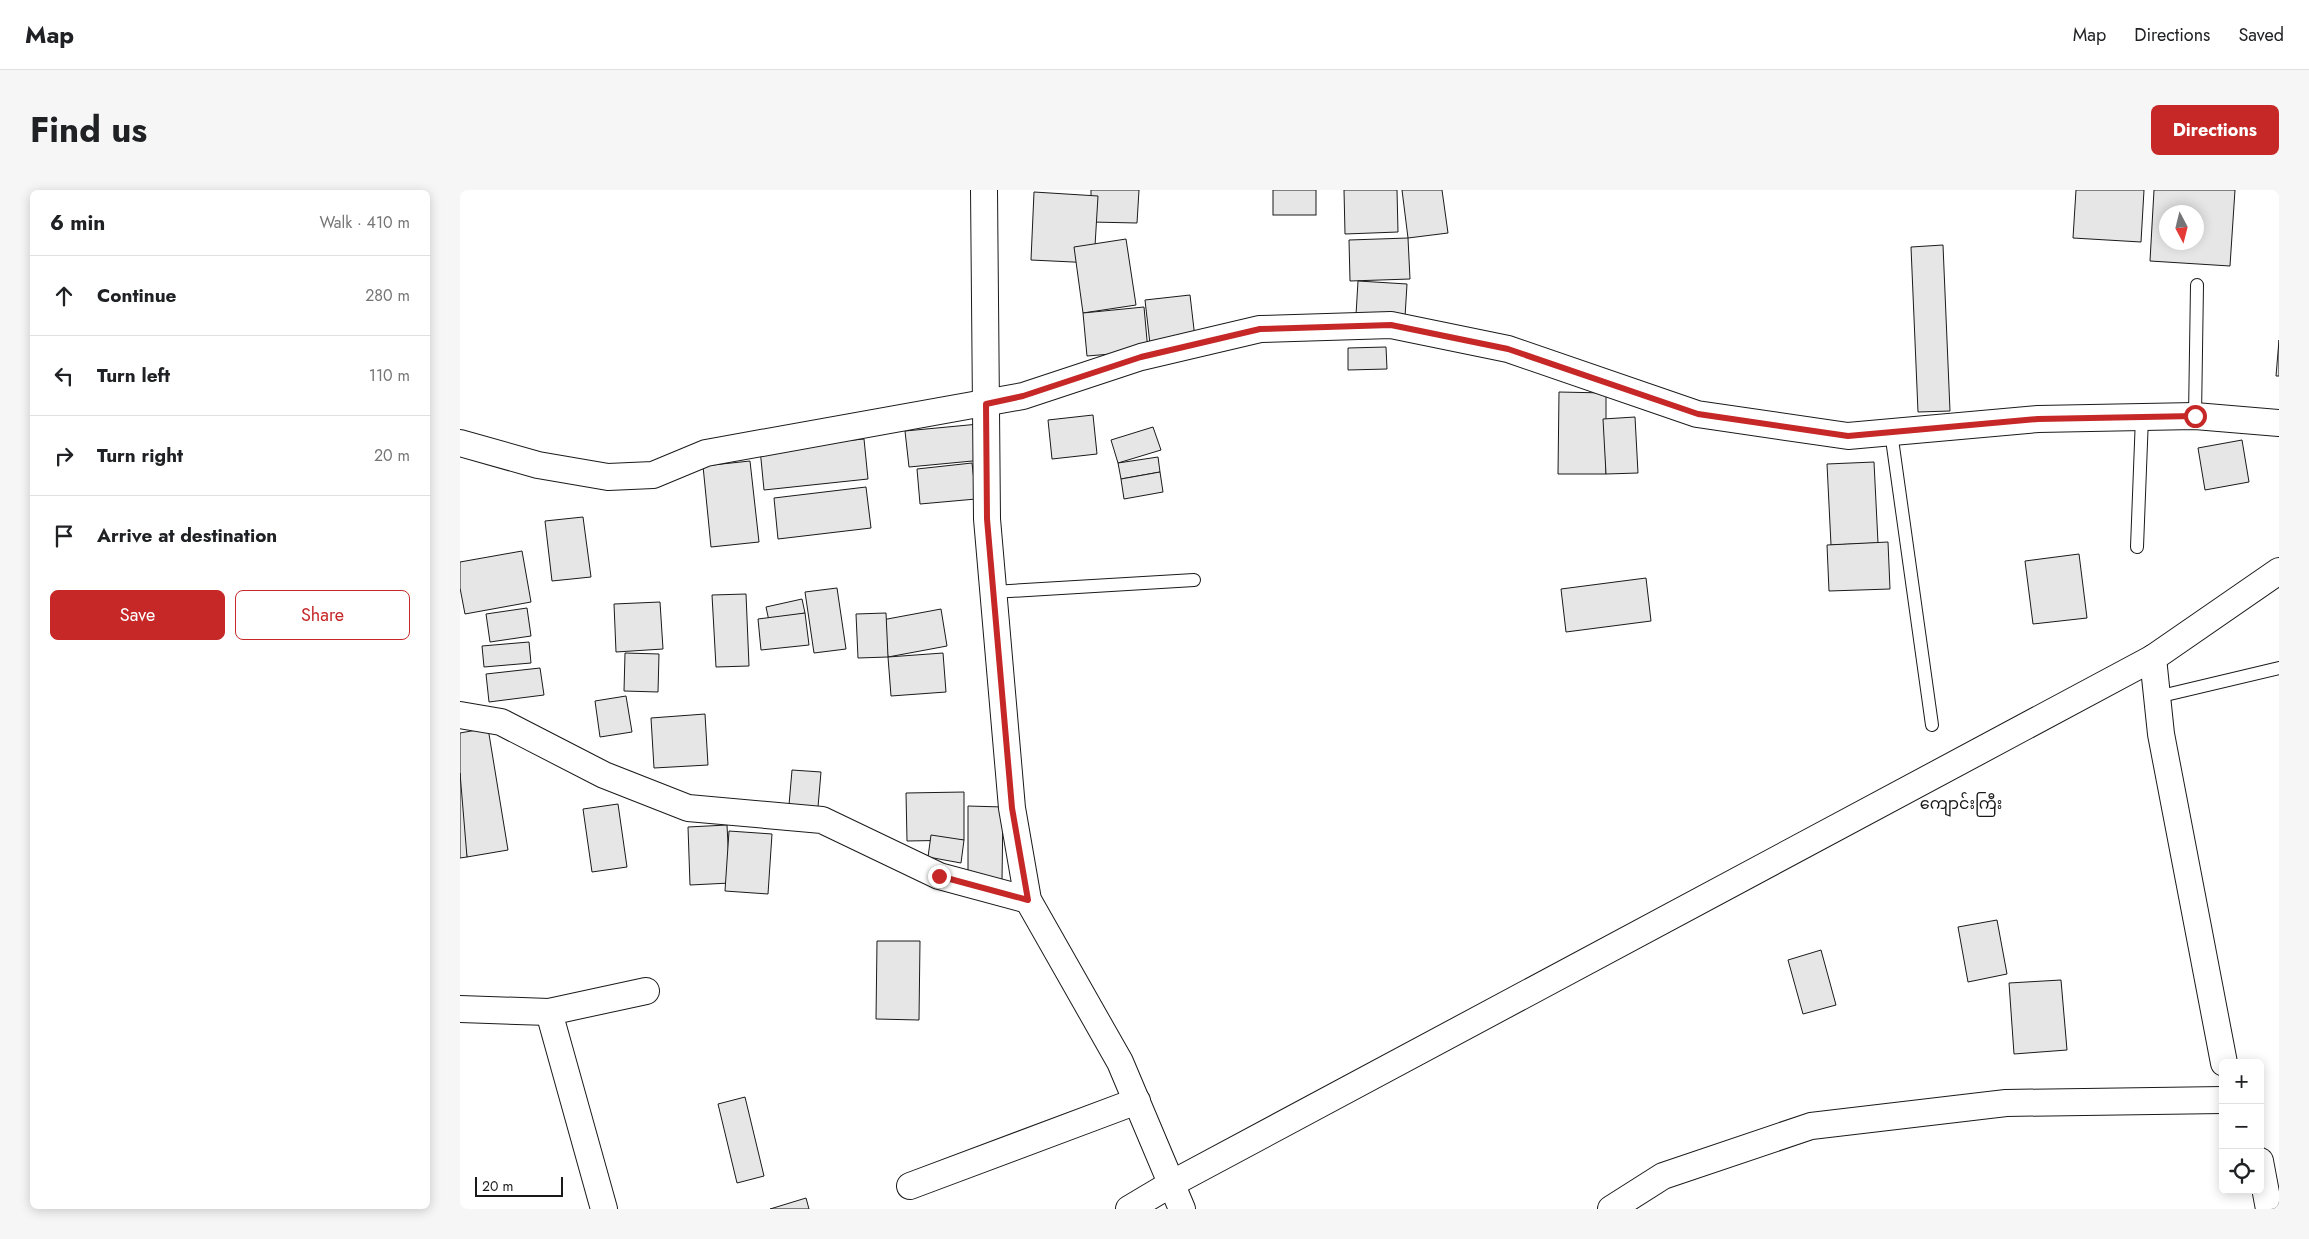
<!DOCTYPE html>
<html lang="en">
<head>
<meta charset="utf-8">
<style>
  body { margin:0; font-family:Jost,"Noto Sans Myanmar",sans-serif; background:#f6f6f6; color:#202124 }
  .controls { position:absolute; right:15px; bottom:15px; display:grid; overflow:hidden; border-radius:8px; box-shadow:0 2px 12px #0003 }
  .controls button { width:45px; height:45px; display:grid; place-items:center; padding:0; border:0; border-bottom:1px solid #e0e0e0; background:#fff; color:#202124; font:25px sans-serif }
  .compass { position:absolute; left:1699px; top:15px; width:45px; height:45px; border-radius:50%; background:#fff; box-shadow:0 2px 12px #0003; rotate:173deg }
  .scale { position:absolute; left:15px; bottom:12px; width:88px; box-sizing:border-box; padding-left:5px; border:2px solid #1a1a1a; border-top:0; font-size:14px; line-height:18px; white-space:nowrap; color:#1a1a1a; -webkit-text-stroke:4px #fff; paint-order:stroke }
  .stop { position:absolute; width:15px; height:15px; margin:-11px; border:4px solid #c62828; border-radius:50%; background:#fff }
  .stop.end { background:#c62828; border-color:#fff; box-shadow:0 1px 5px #0008 }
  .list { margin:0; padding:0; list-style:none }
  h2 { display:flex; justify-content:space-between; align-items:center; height:65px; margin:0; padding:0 20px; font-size:21px }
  h2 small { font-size:16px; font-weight:400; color:#757577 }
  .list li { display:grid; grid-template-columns:32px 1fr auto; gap:15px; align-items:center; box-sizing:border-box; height:80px; padding:0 20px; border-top:1px solid #e0e0e0 }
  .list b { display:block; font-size:19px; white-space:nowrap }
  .list em { font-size:16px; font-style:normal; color:#757577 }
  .actions { display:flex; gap:10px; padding:15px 20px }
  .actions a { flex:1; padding:11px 0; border:1px solid #c62828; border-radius:8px; text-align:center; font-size:18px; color:#c62828 }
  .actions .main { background:#c62828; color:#fff }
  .icon { flex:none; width:28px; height:28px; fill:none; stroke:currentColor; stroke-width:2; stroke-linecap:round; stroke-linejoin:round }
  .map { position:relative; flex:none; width:1819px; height:1019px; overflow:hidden; border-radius:8px }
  header { display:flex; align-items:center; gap:30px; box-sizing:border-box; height:70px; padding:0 25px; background:#fff; border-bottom:1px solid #e0e0e0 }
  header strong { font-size:24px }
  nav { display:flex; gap:28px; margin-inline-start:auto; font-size:18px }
  .intro { display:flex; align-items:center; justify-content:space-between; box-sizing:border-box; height:120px; padding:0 30px }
  h1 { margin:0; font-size:35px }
  .button { padding:12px 22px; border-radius:8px; background:#c62828; color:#fff; font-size:18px; font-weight:700 }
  main { display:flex; gap:30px; padding:0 30px }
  aside { flex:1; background:#fff; border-radius:8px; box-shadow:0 2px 12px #0003 }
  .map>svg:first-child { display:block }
  .building { fill:#e6e6e6; stroke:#1a1a1a; fill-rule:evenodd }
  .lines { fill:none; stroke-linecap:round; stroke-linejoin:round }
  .service-casing { stroke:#1a1a1a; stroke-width:14 }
  .minor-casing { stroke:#1a1a1a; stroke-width:28 }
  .service { stroke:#fff; stroke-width:12 }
  .minor { stroke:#fff; stroke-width:26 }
  .route { stroke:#c62828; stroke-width:6 }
  .labels { text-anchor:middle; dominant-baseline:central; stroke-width:4; stroke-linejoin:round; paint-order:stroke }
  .quarter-label { font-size:16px; fill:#1a1a1a; stroke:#fff }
</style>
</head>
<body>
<header>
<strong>Map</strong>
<nav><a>Map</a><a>Directions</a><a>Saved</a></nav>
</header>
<div class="intro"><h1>Find us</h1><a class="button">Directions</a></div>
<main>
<aside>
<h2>6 min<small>Walk · 410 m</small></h2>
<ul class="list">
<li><svg class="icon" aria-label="ahead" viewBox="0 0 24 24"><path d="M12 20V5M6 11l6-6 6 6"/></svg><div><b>Continue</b></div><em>280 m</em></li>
<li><svg class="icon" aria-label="left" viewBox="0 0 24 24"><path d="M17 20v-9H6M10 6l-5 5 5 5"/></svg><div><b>Turn left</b></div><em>110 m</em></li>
<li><svg class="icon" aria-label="right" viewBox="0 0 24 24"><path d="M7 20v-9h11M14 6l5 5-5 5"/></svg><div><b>Turn right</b></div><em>20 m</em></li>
<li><svg class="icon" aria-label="arrive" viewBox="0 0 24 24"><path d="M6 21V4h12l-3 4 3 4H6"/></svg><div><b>Arrive at destination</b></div></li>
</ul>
<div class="actions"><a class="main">Save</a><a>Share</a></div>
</aside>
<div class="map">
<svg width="1819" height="1019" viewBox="0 0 1819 1019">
  <rect width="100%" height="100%" fill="#fff"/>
  <g class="building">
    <path d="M631,0H679L677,33L631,32Z"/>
    <rect x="813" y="0" width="43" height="25"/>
    <path d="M884,0H937L938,42L885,44Z"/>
    <path d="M942,0H982L988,43L948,48Z"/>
    <path d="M1616,0H1684L1681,52L1613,48Z"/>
    <path d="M1694,0H1775L1770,76L1690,71ZM1706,22H1736V52H1706Z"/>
    <path d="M574,2L638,6L634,73L571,70Z"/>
    <path d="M948,48L950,89L890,91L889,50Z"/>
    <path d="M666,49L676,115L623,123L614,57Z"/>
    <path d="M1483,55L1490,221L1458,222L1451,57Z"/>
    <path d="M898,91L947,94L945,127L896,125Z"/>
    <path d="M730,105L735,148L690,154L685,110Z"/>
    <path d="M684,117L688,161L627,166L623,123Z"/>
    <path d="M1819,150V186H1816Z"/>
    <path d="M926,157L927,179L888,180V158Z"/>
    <path d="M1099,202L1146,203V284H1098Z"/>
    <path d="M633,225L637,264L592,269L588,230Z"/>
    <path d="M1175,227L1178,283L1146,284L1143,229Z"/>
    <path d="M519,234L523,270L449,277L445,241Z"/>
    <path d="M693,237L701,260L658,273L651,250Z"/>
    <path d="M404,249L408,289L304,300L300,259Z"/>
    <path d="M1782,250L1789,292L1745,300L1738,258Z"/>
    <path d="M698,267L700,282L661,289L658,273Z"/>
    <path d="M290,271L299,352L251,357L243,276Z"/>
    <path d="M1414,272L1418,353L1371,355L1367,274Z"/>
    <path d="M512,273L516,309L460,314L457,279Z"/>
    <path d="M700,282L703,302L664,309L661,289Z"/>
    <path d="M406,297L411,338L318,349L314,308Z"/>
    <path d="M123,327L131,387L92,391L85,331Z"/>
    <path d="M1428,352L1430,399L1369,401L1367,355Z"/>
    <path d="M62,361L71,412L5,424L0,398V372Z"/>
    <path d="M1619,364L1627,428L1573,434L1565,371Z"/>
    <path d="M1186,388L1191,431L1106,442L1101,399Z"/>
    <path d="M377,398L386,459L354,463L345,402Z"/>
    <path d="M286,404L289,476L256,477L252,405Z"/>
    <path d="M342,409L345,423L309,431L306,417Z"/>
    <path d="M200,412L203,459L156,462L154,414Z"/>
    <path d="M67,418L71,446L30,452L26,424Z"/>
    <path d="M481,419L487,456L428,467L422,430Z"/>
    <path d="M345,423L349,455L301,460L298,429Z"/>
    <path d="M426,423L428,467L398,468L396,424Z"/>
    <path d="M69,452L71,473L24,477L22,456Z"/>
    <path d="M165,463L199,464L198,502L164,501Z"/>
    <path d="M483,463L486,502L431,506L428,467Z"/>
    <path d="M80,478L84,505L29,512L26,484Z"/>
    <path d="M166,506L172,542L140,547L135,511Z"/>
    <path d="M245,524L248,575L194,578L191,528Z"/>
    <path d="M28,538L48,660L7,667L0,626V543Z"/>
    <path d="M332,580L361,582L358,617L329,615Z"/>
    <path d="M0,583L7,667L0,668Z"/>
    <path d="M504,602V650L447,651L446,603Z"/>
    <path d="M158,614L167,677L132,682L123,619Z"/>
    <path d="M508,616L543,617L542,691H508Z"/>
    <path d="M267,635L270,693L230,695L228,637Z"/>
    <path d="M269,641L312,644L308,704L265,701Z"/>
    <path d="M471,645L504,650L501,673L468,667Z"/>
    <path d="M1537,730L1547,784L1508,792L1498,737Z"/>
    <path d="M417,751H460L459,830L416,829Z"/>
    <path d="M1361,760L1376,815L1343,824L1328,770Z"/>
    <path d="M1601,790L1607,860L1554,864L1549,793Z"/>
    <path d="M285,907L304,986L277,993L258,914Z"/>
    <path d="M346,1008L349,1019H310Z"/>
  </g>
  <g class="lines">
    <g class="service-casing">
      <g id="service">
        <path d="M1735,226L1737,95"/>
        <path d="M1431,242L1472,535"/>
        <path d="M1677,357L1682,227"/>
        <path d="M533,402L734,390"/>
        <path d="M1697,507L1819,478"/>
      </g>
    </g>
    <g class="minor-casing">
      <g id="minor">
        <path d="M524,0L527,329L552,618L568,710L660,872L722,1019"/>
        <path d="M0,253L78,275L148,287L193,285L246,263L563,206L681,167L800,139L931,135L1048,159L1237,224L1388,246L1578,229L1735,226L1819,233"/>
        <path d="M1693,468L1701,544L1764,873"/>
        <path d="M0,525L41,532L144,585L228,618L362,630L479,686L568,710"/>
        <path d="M0,819L89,822L186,801"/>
        <path d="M89,822L144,1019"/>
        <path d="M1800,971L1809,1019"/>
        <path d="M450,996L677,911"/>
        <path d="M669,1019L711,994L1693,468L1819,381"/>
        <path d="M1151,1019L1203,986L1351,936L1546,913L1763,910"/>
      </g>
    </g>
    <use href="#service" class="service"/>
    <use href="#minor" class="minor"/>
  </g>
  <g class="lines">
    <path class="route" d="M479,686L568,710L552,618L527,329L526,214L563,206L681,167L800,139L931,135L1048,159L1238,224L1388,246L1578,229L1735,226"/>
  </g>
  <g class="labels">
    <g class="quarter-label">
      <text x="1501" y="613">ကျောင်းကြီး</text>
    </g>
  </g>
</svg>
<div class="controls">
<button>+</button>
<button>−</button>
<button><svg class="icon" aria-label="locate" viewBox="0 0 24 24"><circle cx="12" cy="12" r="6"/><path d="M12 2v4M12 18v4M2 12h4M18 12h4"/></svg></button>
</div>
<svg class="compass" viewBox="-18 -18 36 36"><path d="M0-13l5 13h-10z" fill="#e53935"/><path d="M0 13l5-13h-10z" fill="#757577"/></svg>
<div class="scale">20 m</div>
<div class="stop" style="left:1735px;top:226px"></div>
<div class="stop end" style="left:479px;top:686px"></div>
</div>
</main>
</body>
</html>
